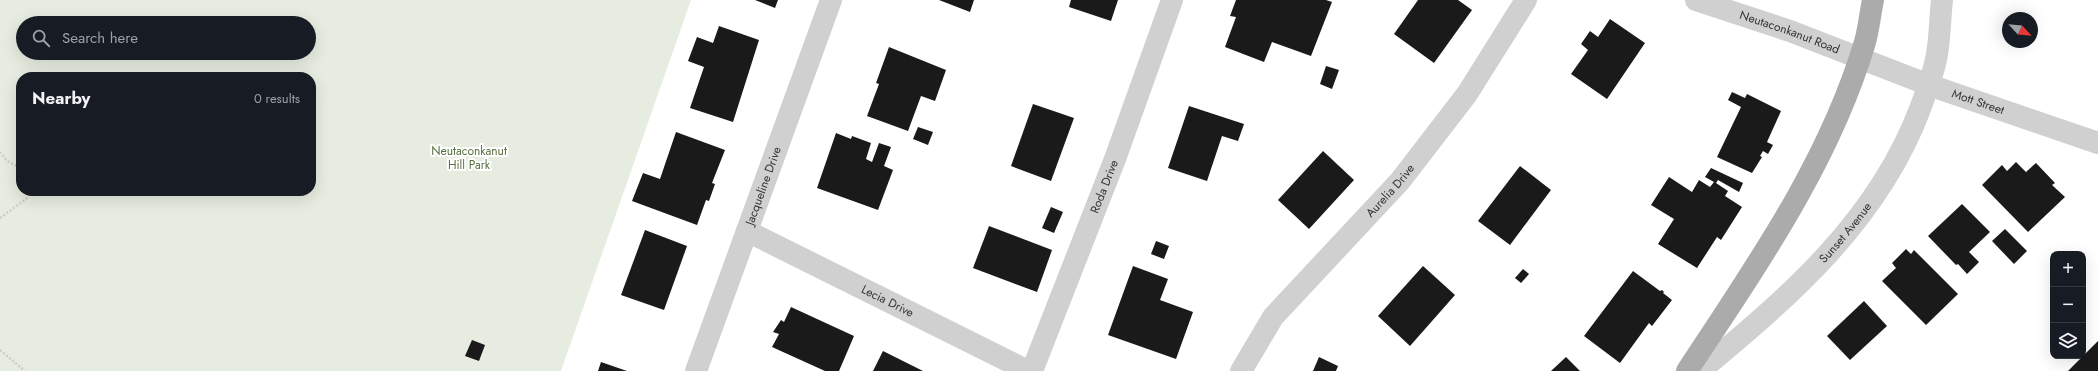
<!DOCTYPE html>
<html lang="en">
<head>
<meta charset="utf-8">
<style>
  body { margin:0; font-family:Jost,sans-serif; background:#242831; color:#f1f3f6 }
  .controls { position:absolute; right:12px; bottom:12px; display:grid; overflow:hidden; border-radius:8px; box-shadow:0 4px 16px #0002 }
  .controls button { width:36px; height:36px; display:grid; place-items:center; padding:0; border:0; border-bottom:1px solid #363941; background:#171b24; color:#f1f3f6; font:20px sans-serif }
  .compass { position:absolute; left:2002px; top:12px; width:36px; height:36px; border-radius:50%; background:#171b24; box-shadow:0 4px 16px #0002; rotate:116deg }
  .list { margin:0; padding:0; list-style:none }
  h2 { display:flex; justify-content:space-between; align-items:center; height:52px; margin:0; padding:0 16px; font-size:17px }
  h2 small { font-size:13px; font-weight:400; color:#9ea1a6 }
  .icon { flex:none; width:22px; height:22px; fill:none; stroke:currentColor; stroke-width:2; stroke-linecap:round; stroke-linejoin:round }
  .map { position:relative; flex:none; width:2098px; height:371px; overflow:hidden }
  .search { position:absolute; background:#171b24; box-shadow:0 4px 16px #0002; left:16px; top:16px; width:300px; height:44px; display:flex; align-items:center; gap:10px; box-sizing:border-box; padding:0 14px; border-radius:22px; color:#9ea1a6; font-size:15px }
  .panel { position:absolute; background:#171b24; box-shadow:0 4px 16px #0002; left:16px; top:72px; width:300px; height:124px; border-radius:16px }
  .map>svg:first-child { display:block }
  .green { fill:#e6ecdf; fill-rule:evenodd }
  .building { fill:#1a1a1a }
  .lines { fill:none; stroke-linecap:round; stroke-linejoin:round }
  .path { stroke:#cdcdcd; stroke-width:2.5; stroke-dasharray:2 2; stroke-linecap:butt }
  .minor { stroke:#d0d0d0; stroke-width:22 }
  .major { stroke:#ababab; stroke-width:22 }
  .labels { text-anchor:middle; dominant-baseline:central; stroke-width:4; stroke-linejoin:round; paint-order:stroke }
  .street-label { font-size:12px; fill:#333; stroke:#fff }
  .park-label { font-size:12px; fill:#56703f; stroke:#fff }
</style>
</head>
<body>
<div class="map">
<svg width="2098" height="371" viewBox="0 0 2098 371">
  <rect width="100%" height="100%" fill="#fff"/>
  <path class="green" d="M0,0H691L561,371H0ZM23,23H309V53H23ZM21,77H311V191H21Z"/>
  <g class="building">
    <path d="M755,0H778L775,8Z"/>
    <path d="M939,0H974L970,12Z"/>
    <path d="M1071,0H1118L1111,21L1069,7Z"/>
    <path d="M1236,0H1326L1332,2L1311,56L1272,42L1264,62L1225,47L1236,17L1230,16Z"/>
    <path d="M1418,0H1458L1472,10L1434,63L1394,34Z"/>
    <path d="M1610,19L1645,43L1607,99L1571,74L1588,50L1581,44L1590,31L1598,37Z"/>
    <path d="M719,26L759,40L733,122L690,108L704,67L688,61L697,37L713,43Z"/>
    <path d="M889,47L946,70L935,101L921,96L908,131L867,116L879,84L876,83Z"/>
    <path d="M1326,66L1339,70L1332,89L1320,84Z"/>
    <path d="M1732,92L1745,98L1747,94L1781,111L1767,142L1773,145L1768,154L1763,151L1760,156L1762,157L1752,173L1717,157L1741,107L1728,100Z"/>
    <path d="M1033,104L1074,118L1051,181L1011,166Z"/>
    <path d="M1189,106L1244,124L1238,141L1222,136L1207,181L1168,168Z"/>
    <path d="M918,127L933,132L928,145L913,139Z"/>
    <path d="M676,132L725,150L712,183L715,184L709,201L706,200L697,225L632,201L643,173L660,179Z"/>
    <path d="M836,133L851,139L852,136L871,143L866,159L872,162L879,143L891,147L884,166L893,170L878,210L817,188Z"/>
    <path d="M1323,151L1354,180L1309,229L1278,200Z"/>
    <path d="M2016,162L2026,172L2036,163L2055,183L2052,185L2065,197L2028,232L1982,185L2002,165L2007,171Z"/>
    <path d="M1520,166L1551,190L1510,245L1478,221Z"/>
    <path d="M1711,168L1743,183L1739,192L1718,180L1716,183L1728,191L1725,196L1742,207L1721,240L1717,237L1697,268L1658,244L1674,219L1651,205L1669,177L1692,192L1699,180L1710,187L1714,182L1705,177Z"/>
    <path d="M1962,204L1990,232L1969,252L1979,262L1967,274L1958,264L1956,265L1928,236Z"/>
    <path d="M1051,207L1063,212L1054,233L1042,228Z"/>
    <path d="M989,226L1052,250L1037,292L973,268Z"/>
    <path d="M2005,229L2027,251L2014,264L1992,241Z"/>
    <path d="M645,230L687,246L664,310L621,295Z"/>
    <path d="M1156,241L1169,246L1164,259L1151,254Z"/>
    <path d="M1906,249L1911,254L1914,250L1958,294L1926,325L1882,281L1896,268L1892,263Z"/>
    <path d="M1133,266L1168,279L1160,300L1193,312L1176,359L1108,335Z"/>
    <path d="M1423,266L1455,295L1410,346L1378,316Z"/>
    <path d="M1523,269L1529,274L1521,283L1515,278Z"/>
    <path d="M1633,271L1660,291L1662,290L1664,292L1663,293L1672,300L1652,326L1649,323L1620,363L1584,336Z"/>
    <path d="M1864,301L1887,326L1850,360L1827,336Z"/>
    <path d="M791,307L854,336L839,371H825L772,347L779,334L773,332L781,320L784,322Z"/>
    <path d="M472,340L485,345L479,361L465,356Z"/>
    <path d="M2098,341V371H2068Z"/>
    <path d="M883,351L923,371H873Z"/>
    <path d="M1319,357L1338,366L1336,371H1313Z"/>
    <path d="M1566,357L1580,371H1551Z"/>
    <path d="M601,362L627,371H598Z"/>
  </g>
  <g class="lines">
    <g class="path">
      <path d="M0,152L7,161L21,168"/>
      <path d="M0,218L26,199L28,191"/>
      <path d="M0,350L25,371"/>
    </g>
    <g class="minor">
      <path id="s1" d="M1696,0L1790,31L1929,85L2098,143"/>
      <path id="s2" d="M747,231L1028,371"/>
      <path id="s3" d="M696,371L831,0"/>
      <path id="s4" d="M1032,371L1115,159L1172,0"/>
      <path id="s5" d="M1241,371L1273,317L1400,181L1467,94L1526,0"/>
      <path id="s6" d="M1700,371C1790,296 1877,222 1920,109C1926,92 1934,73 1937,54C1940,37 1940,18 1942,0"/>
    </g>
    <path class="major" d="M1687,371C1756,266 1829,163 1865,42C1869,28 1870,14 1873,0"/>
  </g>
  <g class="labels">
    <g class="street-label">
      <text stroke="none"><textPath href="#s1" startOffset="99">Neutaconkanut Road</textPath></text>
      <text stroke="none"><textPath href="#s1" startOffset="300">Mott Street</textPath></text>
      <text stroke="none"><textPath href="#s3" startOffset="197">Jacqueline Drive</textPath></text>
      <text stroke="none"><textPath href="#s4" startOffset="198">Roda Drive</textPath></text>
      <text stroke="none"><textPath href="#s5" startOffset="235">Aurelia Drive</textPath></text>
      <text stroke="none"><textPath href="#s6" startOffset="201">Sunset Avenue</textPath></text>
      <text stroke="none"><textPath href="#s2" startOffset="157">Lecia Drive</textPath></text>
    </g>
    <g class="park-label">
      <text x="469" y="151">Neutaconkanut<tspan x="469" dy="14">Hill Park</tspan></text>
    </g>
  </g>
</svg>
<div class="controls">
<button>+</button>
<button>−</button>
<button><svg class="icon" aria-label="layers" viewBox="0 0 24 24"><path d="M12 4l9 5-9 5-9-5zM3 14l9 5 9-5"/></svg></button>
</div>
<svg class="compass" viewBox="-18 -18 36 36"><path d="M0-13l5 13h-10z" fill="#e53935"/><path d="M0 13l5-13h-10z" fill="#9ea1a6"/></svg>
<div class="search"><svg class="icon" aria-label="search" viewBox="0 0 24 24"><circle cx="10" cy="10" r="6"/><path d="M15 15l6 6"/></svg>Search here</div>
<section class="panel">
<h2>Nearby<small>0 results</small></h2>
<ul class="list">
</ul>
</section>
</div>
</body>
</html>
